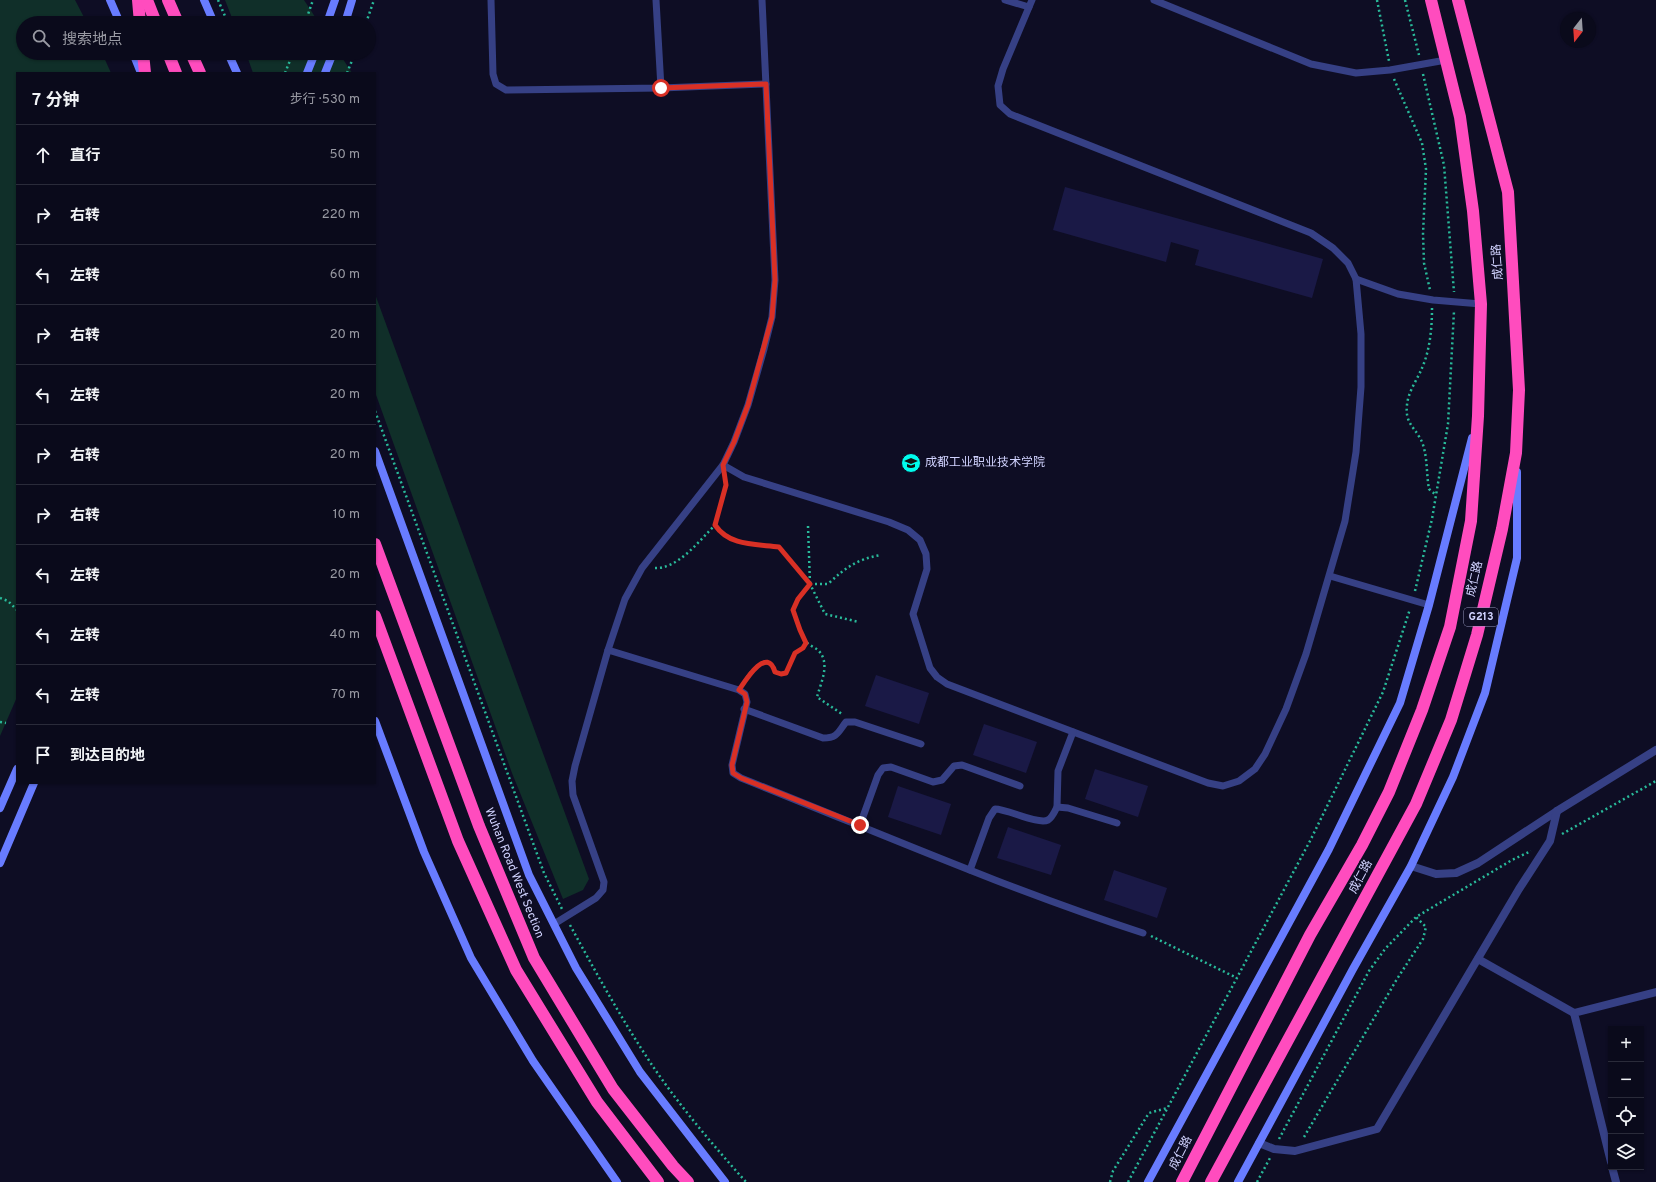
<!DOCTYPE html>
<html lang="zh">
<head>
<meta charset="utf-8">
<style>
  body { margin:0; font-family:Overpass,"Noto Sans SC",sans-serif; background:#181828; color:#f1f3f6 }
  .controls { position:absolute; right:12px; bottom:12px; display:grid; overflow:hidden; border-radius:0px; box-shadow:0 1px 3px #0004 }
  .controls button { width:36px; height:36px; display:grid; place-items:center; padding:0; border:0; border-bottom:1px solid #2a2b3a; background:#0a0a1b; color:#f1f3f6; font:20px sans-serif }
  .compass { position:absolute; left:1560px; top:12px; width:36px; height:36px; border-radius:50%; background:#0a0a1b; box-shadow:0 1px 3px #0004; rotate:197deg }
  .stop { position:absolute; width:12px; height:12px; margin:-9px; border:3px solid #d93025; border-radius:50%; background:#fff }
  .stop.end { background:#d93025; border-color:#fff; box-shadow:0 1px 4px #0008 }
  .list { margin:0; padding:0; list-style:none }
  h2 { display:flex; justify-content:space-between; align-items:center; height:52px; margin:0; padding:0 16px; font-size:17px }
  h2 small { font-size:13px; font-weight:400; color:#999aa3 }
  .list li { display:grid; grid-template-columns:26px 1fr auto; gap:12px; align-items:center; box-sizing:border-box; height:60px; padding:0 16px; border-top:1px solid #2a2b3a }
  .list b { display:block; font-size:15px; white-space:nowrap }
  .list em { font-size:13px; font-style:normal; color:#999aa3 }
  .icon { flex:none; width:22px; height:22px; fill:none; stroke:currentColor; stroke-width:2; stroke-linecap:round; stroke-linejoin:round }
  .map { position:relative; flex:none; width:1656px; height:1182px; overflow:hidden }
  .search { position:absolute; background:#0a0a1b; box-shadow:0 1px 3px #0004; left:16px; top:16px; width:360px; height:44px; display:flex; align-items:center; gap:10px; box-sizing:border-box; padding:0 14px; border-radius:22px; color:#999aa3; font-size:15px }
  .panel { position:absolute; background:#0a0a1b; box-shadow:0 1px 3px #0004; left:16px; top:72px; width:360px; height:712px; border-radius:0px }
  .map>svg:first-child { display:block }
  .green { fill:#102f29 }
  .building { fill:#1a1946 }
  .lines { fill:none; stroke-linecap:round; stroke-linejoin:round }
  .path { stroke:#29ba9a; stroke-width:2.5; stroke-dasharray:2 3; stroke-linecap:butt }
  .lane { stroke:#364085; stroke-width:7 }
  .street { stroke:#364085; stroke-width:8 }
  .secondary { stroke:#687cff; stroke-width:8 }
  .highway { stroke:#ff4cbe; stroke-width:12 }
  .route { stroke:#d93025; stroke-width:5 }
  .labels { text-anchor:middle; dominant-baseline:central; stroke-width:3.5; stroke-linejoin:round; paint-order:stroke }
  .shield { fill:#0e0d24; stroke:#9698bd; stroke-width:1 }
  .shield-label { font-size:11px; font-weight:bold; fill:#d1d3ff }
  .street-label { font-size:12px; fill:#d1d3ff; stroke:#0e0d24 }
  .poi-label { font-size:12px; fill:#d1d3ff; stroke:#0e0d24; text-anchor:start }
</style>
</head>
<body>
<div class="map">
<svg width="1656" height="1182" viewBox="0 0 1656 1182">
  <rect width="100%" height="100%" fill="#0e0d24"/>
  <g class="green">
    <path d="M0,0H75L87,23H23V53H102L111,73H17V697L0,736Z"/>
    <path d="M225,0H304L319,23H234Z"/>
    <path d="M246,53H339L352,73H253Z"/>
    <path d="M375,294L589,879L583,890L563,899L512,773L375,392Z"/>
  </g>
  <g class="building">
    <path d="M1065,187L1323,259L1312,298L1195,265L1199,250L1171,242L1166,262L1053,230Z"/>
    <path d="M876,675L929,693L919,724L865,706Z"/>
    <path d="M984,724L1037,742L1026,773L973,755Z"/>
    <path d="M1095,769L1148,786L1138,817L1085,799Z"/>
    <path d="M898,786L951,804L941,835L888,817Z"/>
    <path d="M1008,827L1061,845L1051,875L997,858Z"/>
    <path d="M1114,870L1167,888L1157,918L1104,900Z"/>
  </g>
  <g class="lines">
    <g class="path">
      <path d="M218,0L228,23"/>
      <path d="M1377,0L1389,61"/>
      <path d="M1405,0L1419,55"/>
      <path d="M305,23L313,0"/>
      <path d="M366,23L374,0"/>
      <path d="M285,73L293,53"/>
      <path d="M347,73L355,53"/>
      <path d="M1423,74L1444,165L1454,292"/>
      <path d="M1394,79L1422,143L1426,169L1423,234L1424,263L1430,290"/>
      <path d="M1432,308C1432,328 1430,350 1422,368C1417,380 1408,392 1407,405C1405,422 1413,426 1420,438C1428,452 1426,473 1429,489L1436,495"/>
      <path d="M375,411L544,873L562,909"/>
      <path d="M725,479L726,485L715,525C729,546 755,544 779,547L810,584L825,614L859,622"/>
      <path d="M808,526L810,584L798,599L793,610C796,620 799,632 806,641C808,645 814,647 818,650C831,663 821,682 817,697L842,714"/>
      <path d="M655,568C678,569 700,540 715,525"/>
      <path d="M810,584H828C845,568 857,559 881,555"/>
      <path d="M1415,591L1432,519L1448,424L1454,311"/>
      <path d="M0,598L8,601L17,610"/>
      <path d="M744,682C750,672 757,663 769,663L774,667L775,672L781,674L787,673L795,653L803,648L806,643"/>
      <path d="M0,722L6,723"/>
      <path d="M1562,834L1656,781"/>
      <path d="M570,925C595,971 621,1018 650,1062C678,1104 712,1144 746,1182"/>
      <path d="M1151,936L1237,978"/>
      <path d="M1304,1137L1397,979L1423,939L1426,927L1416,917"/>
      <path d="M1279,1139L1369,971L1385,949L1416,917L1512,860L1531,851"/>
      <path d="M1110,1182L1113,1171L1149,1113L1167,1108"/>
      <path d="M1128,1182L1311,839L1383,692L1410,609"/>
      <path d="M1257,1182L1270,1158"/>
    </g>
    <g class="lane">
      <path d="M491,0L493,74L496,84L506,90L661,88L766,84"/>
      <path d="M656,0L661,88"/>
      <path d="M1005,0L1029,7"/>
      <path d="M1154,0L1311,64L1356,73L1390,70L1446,60"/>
      <path d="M1356,279L1398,294L1433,300L1481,304"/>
      <path d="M723,465L744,477L889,522L908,530L920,540L926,554L927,569L913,614L930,668L937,677L947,684L1208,783L1223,786L1239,781L1255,769L1265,754L1286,709L1306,654L1345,521L1356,452L1361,387V334L1356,279L1348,263L1333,248L1311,233L1010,114L1000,105L998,86L1003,69L1032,0"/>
      <path d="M1330,576L1429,605"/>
      <path d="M608,650L739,690L745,694L747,702L732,765L733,773L741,778C875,831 1007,889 1143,933"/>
      <path d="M744,709L823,738C838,738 838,732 846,722H855L921,744"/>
      <path d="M1057,807L1058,771L1073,732"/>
      <path d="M860,825L878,775L883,768L891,767L933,782L942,780L954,766L962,765L1020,786"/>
      <path d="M970,870L989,818L995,809C1008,809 1038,825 1048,820C1052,818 1055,811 1057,807L1068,808L1117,823"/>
      <path d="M554,924L596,898L603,890L604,882L573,795L572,781L575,766L608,650L625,599L642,568L723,465L734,442L748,405L764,349L772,317L775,280L762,0"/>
    </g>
    <g class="street">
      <path d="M1411,866L1436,874L1456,873L1478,863L1557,811L1656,750"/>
      <path d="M1478,959L1574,1013"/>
      <path d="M1259,1143L1274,1149L1295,1151L1377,1129L1519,889L1550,841L1557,811"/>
      <path d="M1611,1162L1574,1013L1656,992"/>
      <path d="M1612,1167L1616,1182"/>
    </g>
    <g class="secondary">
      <path d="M110,0L120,23"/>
      <path d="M204,0L214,23"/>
      <path d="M327,23L335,0"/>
      <path d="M345,23L352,0"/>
      <path d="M133,53L141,73"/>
      <path d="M228,53L237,73"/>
      <path d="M307,73L315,53"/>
      <path d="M325,73L333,53"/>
      <path d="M375,451L529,875L576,968L640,1072L725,1182"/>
      <path d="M375,721L424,852L471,958L533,1061L617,1182"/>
      <path d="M0,808L17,769"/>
      <path d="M0,863L34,783"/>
      <path d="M1148,1182L1329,849L1400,703L1429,605L1472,438"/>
      <path d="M1238,1182L1353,969L1411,866L1453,777L1485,693L1517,558V472"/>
    </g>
    <g class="highway">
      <path d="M138,0L140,23"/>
      <path d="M147,0L156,23"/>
      <path d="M168,0L178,23"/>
      <path d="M143,53L145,73"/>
      <path d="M168,53L176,73"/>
      <path d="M191,53L200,73"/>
      <path d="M375,544L479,826L534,958L613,1089L673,1166L688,1182"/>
      <path d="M375,616L458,841L516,970L597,1102L658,1182"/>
      <path d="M1182,1182L1310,935L1362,845L1389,792L1422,710L1450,627L1471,521L1478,416L1481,304L1473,211L1460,117L1431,0"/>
      <path d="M1211,1182L1416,804L1451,720L1477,635L1502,529L1516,453L1519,390L1508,192L1458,0"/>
    </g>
  </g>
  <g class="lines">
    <path class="route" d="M661,88L766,84L775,280L772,317L748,405L734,442L723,465L726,485L715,525C729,546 755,544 779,547L810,584L798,599L793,610L800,630L806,643L803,648L795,653L786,673L781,674L775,672C767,645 745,681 739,690L745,694L747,702L732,765L733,773L741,778L860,825"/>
  </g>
  <defs>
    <g id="school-disc" transform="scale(1)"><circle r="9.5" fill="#00fced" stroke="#0e0d24"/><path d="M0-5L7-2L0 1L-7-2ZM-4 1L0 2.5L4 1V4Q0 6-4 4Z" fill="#111"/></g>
  </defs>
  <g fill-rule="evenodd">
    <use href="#school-disc" x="911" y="463"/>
  </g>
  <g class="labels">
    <rect class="shield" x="1464" y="608" width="34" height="18" rx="3"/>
    <g class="shield-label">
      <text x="1481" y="617">G213</text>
    </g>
    <g class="street-label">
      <text transform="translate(1498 262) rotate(-94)">成仁路</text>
      <text transform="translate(1475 579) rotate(-77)">成仁路</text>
      <text transform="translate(514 873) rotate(68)">Wuhan Road West Section</text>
      <text transform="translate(1361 877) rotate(-62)">成仁路</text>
      <text transform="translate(1181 1153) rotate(-63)">成仁路</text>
    </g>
    <g class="poi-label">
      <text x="925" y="463">成都工业职业技术学院</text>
    </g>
  </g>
</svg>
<div class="controls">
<button>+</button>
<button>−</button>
<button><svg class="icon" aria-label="locate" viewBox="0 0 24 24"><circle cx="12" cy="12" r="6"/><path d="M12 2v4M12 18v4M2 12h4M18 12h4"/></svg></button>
<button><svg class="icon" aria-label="layers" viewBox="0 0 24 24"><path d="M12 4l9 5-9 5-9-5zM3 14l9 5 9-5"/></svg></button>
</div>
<svg class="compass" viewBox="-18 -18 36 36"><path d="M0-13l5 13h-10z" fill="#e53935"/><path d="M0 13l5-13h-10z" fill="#999aa3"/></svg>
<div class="stop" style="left:661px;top:88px"></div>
<div class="stop end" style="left:860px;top:825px"></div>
<div class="search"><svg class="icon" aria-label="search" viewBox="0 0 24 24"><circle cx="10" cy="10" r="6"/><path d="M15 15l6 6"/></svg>搜索地点</div>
<section class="panel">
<h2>7 分钟<small>步行 · 530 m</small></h2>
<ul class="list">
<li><svg class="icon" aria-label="ahead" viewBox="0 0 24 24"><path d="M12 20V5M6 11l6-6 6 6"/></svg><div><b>直行</b></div><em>50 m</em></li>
<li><svg class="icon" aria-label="right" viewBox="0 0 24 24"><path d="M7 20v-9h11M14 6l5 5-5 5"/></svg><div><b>右转</b></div><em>220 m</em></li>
<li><svg class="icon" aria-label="left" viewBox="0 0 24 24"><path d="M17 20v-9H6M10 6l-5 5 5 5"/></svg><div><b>左转</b></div><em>60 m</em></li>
<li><svg class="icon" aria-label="right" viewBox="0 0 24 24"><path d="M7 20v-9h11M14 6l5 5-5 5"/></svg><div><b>右转</b></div><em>20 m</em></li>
<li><svg class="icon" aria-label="left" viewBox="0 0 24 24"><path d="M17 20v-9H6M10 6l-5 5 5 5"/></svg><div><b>左转</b></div><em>20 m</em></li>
<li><svg class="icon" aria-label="right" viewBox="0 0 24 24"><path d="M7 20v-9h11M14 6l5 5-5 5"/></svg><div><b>右转</b></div><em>20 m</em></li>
<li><svg class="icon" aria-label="right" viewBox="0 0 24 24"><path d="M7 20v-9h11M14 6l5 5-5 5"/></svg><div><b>右转</b></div><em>10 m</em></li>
<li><svg class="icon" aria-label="left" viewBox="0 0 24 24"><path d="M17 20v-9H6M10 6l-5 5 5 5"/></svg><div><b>左转</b></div><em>20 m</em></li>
<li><svg class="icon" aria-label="left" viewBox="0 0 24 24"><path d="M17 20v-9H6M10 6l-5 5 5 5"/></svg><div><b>左转</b></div><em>40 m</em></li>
<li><svg class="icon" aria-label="left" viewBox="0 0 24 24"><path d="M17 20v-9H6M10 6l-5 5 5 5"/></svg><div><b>左转</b></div><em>70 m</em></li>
<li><svg class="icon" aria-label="arrive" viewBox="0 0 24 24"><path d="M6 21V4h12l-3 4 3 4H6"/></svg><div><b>到达目的地</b></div></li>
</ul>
</section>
</div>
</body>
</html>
